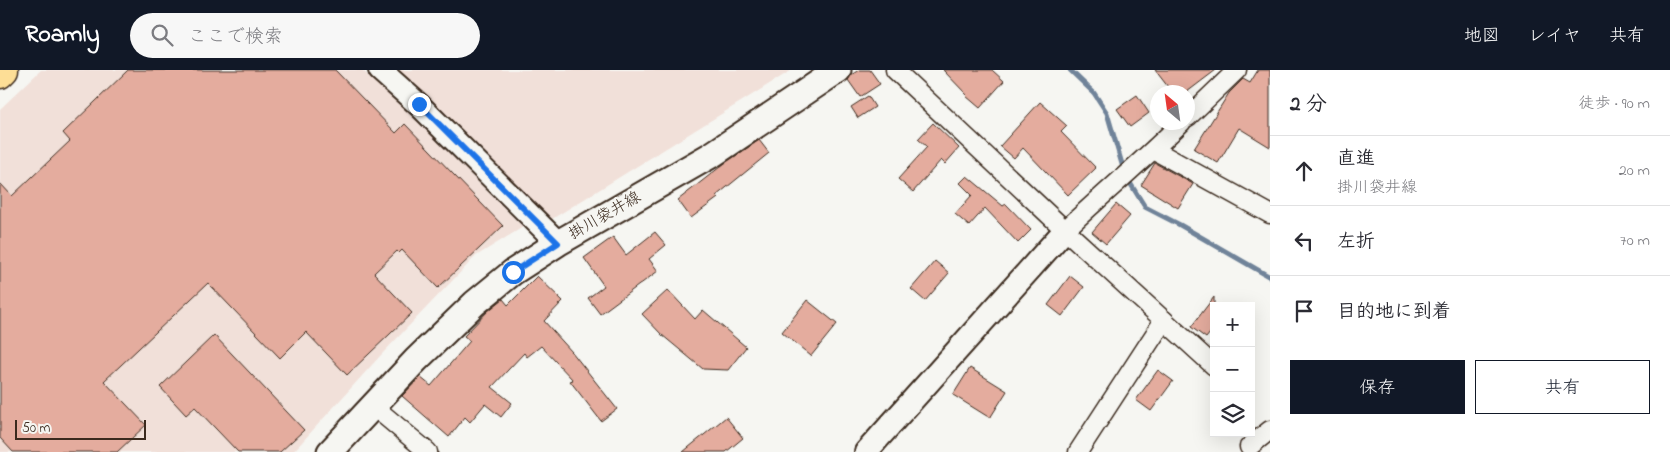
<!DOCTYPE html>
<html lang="ja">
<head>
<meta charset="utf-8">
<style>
  body { margin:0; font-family:"Indie Flower","Klee One",sans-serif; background:#f7f7f7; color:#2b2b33 }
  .controls { position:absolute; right:15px; bottom:15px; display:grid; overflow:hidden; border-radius:0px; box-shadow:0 5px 20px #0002 }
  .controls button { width:45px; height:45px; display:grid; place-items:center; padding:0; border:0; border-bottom:1px solid #e1e1e2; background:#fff; color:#2b2b33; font:25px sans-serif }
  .compass { position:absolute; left:1150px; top:15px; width:45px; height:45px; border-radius:50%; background:#fff; box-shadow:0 5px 20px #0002; rotate:331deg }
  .scale { position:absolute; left:15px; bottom:12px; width:131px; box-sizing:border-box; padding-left:5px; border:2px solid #3b2a1e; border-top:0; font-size:14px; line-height:18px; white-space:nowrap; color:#3b2a1e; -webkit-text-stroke:4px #f6f6f2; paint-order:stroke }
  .stop { position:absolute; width:15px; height:15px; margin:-11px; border:4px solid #1a73e8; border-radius:50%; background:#fff }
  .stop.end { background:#1a73e8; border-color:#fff; box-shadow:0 1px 5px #0008 }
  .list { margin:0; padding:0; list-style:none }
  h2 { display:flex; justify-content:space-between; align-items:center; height:65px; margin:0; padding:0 20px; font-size:21px }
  h2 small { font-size:16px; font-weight:400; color:#7c7c81 }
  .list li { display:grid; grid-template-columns:32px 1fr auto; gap:15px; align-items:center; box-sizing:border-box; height:70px; padding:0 20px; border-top:1px solid #e1e1e2 }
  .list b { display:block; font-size:19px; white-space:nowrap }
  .list p { margin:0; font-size:16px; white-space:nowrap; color:#7c7c81 }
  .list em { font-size:16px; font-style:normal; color:#7c7c81 }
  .actions { display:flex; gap:10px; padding:15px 20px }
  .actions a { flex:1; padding:11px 0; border:1px solid #111827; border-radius:0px; text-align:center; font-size:18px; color:#111827 }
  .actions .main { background:#111827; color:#fff }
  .icon { flex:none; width:28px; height:28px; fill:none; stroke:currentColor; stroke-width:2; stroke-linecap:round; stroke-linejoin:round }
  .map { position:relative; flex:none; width:1270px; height:382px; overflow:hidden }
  header { display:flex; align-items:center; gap:30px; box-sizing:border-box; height:70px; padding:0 25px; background:#111827; color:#fff }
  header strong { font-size:24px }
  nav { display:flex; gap:28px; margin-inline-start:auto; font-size:18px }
  .search { width:350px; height:45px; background:#f7f7f7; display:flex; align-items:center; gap:12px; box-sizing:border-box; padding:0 18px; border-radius:28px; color:#7c7c81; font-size:19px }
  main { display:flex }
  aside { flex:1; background:#fff }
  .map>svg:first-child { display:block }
  .built { fill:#f1e0d9 }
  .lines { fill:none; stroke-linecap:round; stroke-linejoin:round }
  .stream { stroke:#6f8399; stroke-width:5 }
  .building { fill:#e4ac9e; stroke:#3b2a1e }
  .minor-casing { stroke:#3b2a1e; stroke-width:21 }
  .tertiary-casing { stroke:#3b2a1e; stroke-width:26 }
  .secondary-casing { stroke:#3b2a1e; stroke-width:29 }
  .trunk-casing { stroke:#3b2a1e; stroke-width:31 }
  .minor { stroke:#f6f6f2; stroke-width:18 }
  .tertiary { stroke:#f6f6f2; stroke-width:22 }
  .secondary { stroke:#f6f6f2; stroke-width:25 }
  .trunk { stroke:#fdde96; stroke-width:28 }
  .route { stroke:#1a73e8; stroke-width:6 }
  .labels { text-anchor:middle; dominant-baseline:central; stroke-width:4.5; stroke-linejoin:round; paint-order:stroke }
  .street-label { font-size:16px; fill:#3b2a1e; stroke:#f6f6f2 }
</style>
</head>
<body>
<header>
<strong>Roamly</strong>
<div class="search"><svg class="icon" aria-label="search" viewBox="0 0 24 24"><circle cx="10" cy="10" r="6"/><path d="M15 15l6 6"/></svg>ここで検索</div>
<nav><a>地図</a><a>レイヤ</a><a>共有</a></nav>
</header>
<main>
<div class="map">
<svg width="1270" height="382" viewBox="0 0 1270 382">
  <rect width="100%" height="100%" fill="#f6f6f2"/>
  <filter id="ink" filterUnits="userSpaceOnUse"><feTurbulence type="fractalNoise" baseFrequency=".02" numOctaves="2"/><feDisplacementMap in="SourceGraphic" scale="10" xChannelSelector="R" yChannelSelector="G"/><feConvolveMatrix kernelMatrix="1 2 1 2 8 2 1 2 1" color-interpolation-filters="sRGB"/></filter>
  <g filter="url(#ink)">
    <g class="built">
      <path d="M41,0H362L407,40L523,157L476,186L381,285L293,382H0V39Z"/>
      <path d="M395,0H792L552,149Z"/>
    </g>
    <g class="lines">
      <g class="stream">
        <path d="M1070,0L1094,23L1107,43L1124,101"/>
        <path d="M1127,108L1145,137L1180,155L1270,207"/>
      </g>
    </g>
    <g class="building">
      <path d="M128,0H335L396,63L405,54L503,156L438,218L402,180L399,183L397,181L374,203L412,243L347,305L306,262L280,288L208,213L104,311L146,355L117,382H13L0,368V113L12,126L70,71L63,63Z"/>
      <path d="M859,0H870L880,14L860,27L848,10L851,5Z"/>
      <path d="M943,0H992L1004,11L980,38L966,26L967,25Z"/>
      <path d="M1155,0H1216L1187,22H1172Z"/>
      <path d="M1258,0H1270V77L1239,58L1218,93L1194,79L1229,23L1243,9L1250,13Z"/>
      <path d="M1137,25L1149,43L1130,57L1117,39Z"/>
      <path d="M868,26L875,37L858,48L851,37Z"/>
      <path d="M1040,32L1067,56L1061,62L1096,98L1068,125L1023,78L1014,88L1000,76Z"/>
      <path d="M933,53L959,78L945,94L941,90L913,122L898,109L927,77L918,69Z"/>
      <path d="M759,70L769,83L716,126L718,128L691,148L678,130L725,93Z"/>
      <path d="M1155,93L1193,114L1178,138L1141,115Z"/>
      <path d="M967,106L1003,136L1006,134L1031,160L1018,173L985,138L969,156L955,144L972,125L960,113Z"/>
      <path d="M1116,134L1130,146L1106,174L1092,162Z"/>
      <path d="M655,162L666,175L649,189L658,201L600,244L588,228L604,216L584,188L613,167L626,185Z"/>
      <path d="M935,191L949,203L925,231L911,219Z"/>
      <path d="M537,206L563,231L544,251L572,282L617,339L601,351L570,311L573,310L541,276L527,287L524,283L492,317L512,333L501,347L485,334L470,352L465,347L449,367L402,326L420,307L431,316L470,271L464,266L488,241L503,229L508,235Z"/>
      <path d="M1070,206L1084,217L1062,246L1048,235Z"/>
      <path d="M668,220L695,249L703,240L746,277L728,300L703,299L662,265L642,244Z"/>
      <path d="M1214,227V258L1206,268L1191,257Z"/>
      <path d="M807,230L837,254L811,286L782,262Z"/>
      <path d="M214,265L304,360L280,382H238L195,337L186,345L160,317Z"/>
      <path d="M970,298L1007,321L990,348L953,325Z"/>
      <path d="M1158,300L1173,311L1151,341L1136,330Z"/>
      <path d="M726,347L743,368L726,382H683Z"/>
    </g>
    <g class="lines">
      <g class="minor-casing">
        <g id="minor">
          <path d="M895,0L1065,160L1214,296"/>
          <path d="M1188,47L1237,0"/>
          <path d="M1154,80L1270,144"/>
          <path d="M1065,160C1103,124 1144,90 1182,52"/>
          <path d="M373,336L428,382"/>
          <path d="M1249,377L1270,360"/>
          <path d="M1078,382L1164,250"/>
        </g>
      </g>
      <g class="tertiary-casing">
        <g id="tertiary">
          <path d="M380,0L419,35L558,173"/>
          <path d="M866,382L1065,160"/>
        </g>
      </g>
      <g class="secondary-casing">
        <path id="secondary" d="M330,382L416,290L475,233L513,202L558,173L713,84L838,0"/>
      </g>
      <g class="trunk-casing">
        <path id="trunk" d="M0,4L4,0"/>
      </g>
      <use href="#minor" class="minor"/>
      <use href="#tertiary" class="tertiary"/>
      <use href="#secondary" class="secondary"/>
      <use href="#trunk" class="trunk"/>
    </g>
  </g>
  <g class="lines" filter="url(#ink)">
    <path class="route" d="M419,34L558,173L513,202"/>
  </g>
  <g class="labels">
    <g class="street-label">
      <text transform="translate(605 146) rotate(-30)">掛川袋井線</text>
    </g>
  </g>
</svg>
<div class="controls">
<button>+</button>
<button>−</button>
<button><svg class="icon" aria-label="layers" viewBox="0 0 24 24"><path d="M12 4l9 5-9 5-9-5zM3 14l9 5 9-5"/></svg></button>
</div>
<svg class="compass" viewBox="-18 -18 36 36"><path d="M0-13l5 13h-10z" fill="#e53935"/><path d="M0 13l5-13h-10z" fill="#7c7c81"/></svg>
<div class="scale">50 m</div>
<div class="stop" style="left:513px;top:202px"></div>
<div class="stop end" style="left:419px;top:34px"></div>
</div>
<aside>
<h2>2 分<small>徒歩 · 90 m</small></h2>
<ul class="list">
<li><svg class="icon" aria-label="ahead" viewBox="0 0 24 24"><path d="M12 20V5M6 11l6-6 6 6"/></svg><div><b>直進</b><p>掛川袋井線</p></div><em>20 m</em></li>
<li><svg class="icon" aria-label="left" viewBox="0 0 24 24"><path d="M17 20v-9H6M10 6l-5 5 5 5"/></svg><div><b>左折</b></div><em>70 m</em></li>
<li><svg class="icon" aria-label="arrive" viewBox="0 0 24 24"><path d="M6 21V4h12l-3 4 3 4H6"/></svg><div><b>目的地に到着</b></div></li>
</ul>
<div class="actions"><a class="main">保存</a><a>共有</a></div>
</aside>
</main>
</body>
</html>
